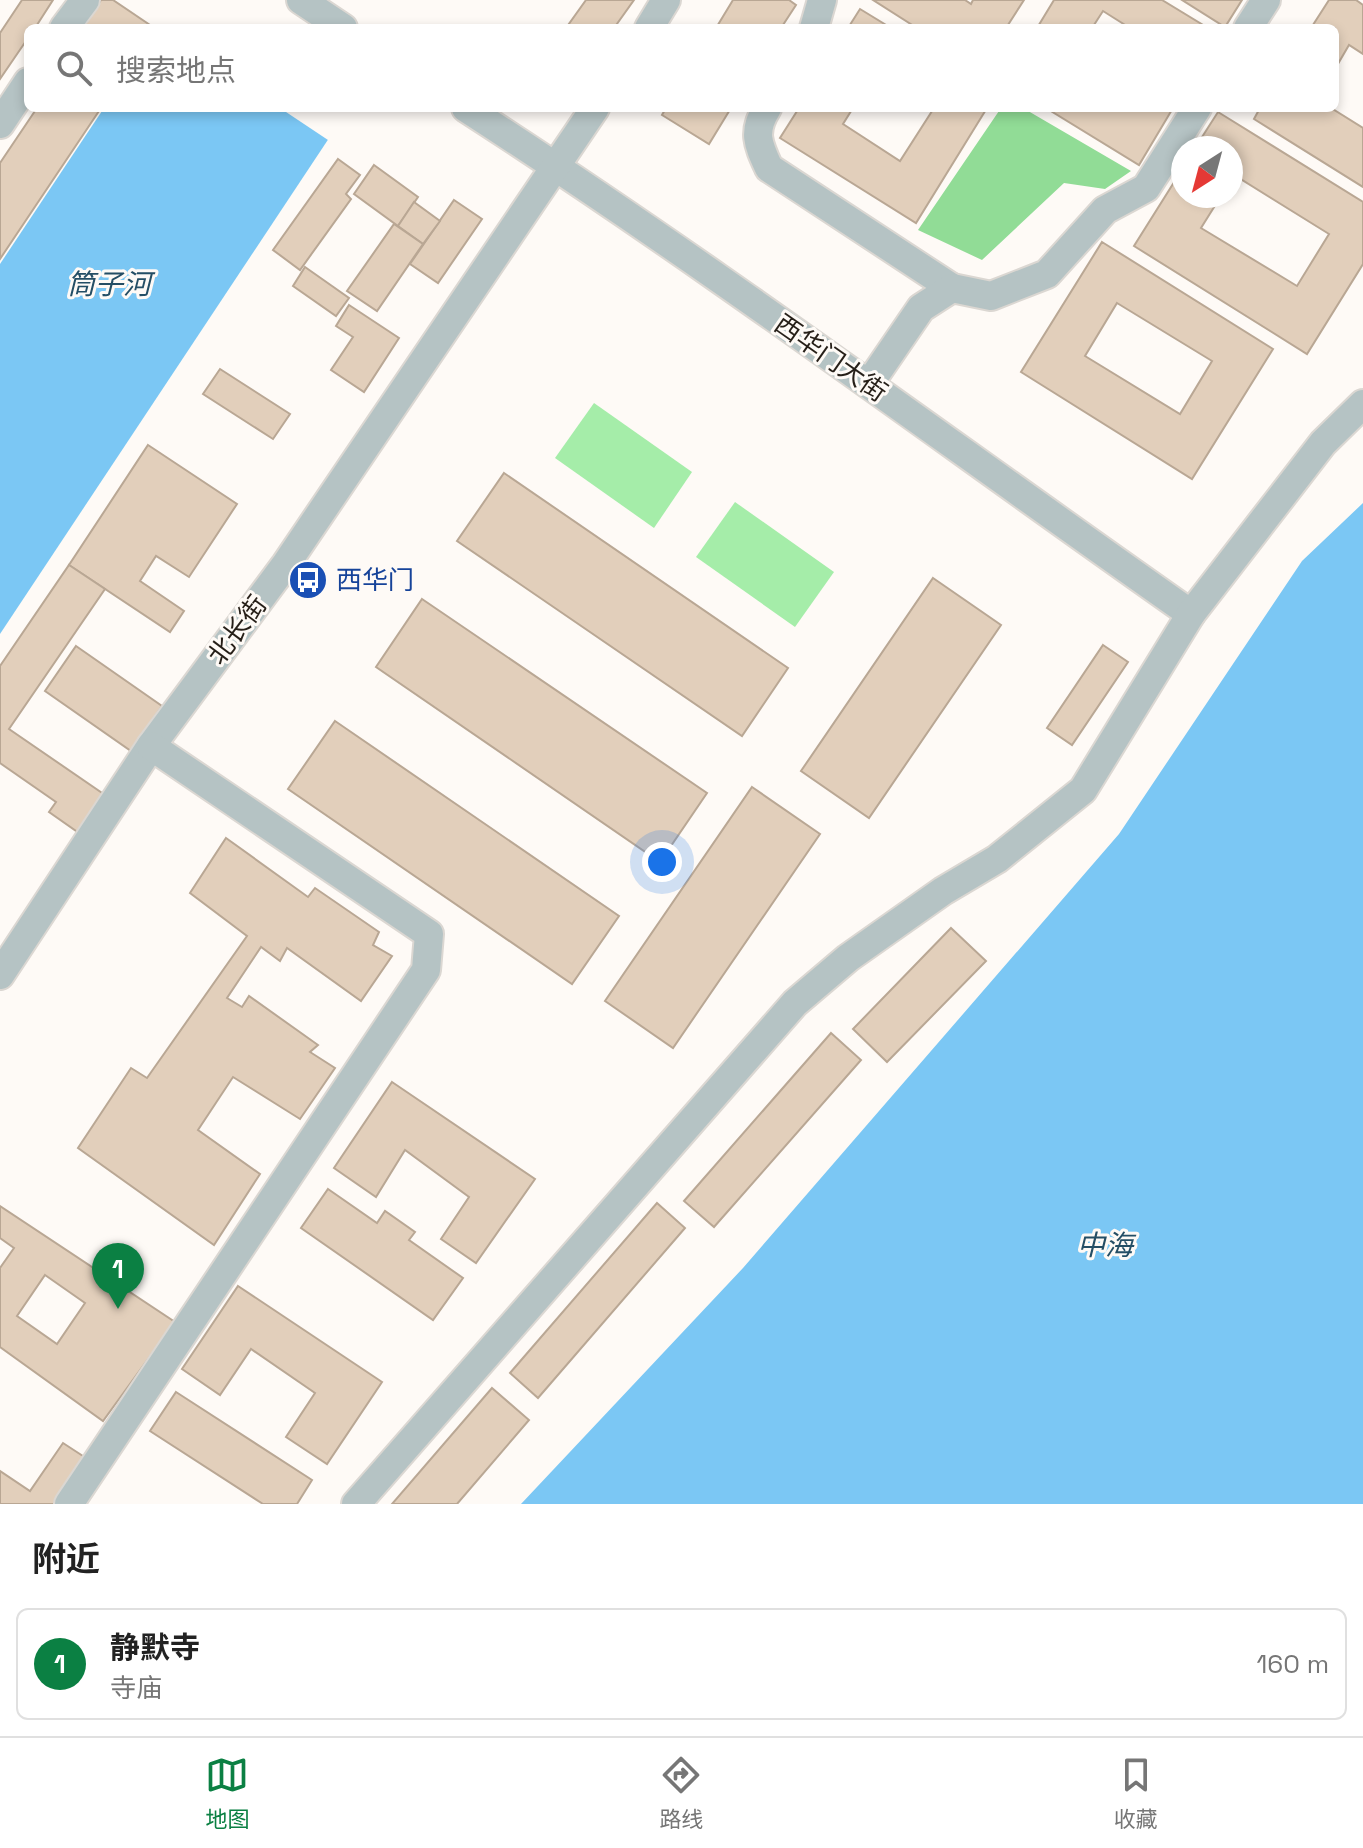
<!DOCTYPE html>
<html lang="zh">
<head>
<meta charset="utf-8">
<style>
  body { margin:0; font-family:"Space Grotesk","Noto Sans SC",sans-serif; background:#f2f2f2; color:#222 }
  .compass { position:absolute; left:1171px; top:136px; width:72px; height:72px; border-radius:50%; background:#fff; box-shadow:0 4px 12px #0003; rotate:216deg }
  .you { position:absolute; left:662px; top:862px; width:28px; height:28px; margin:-20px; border:6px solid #fff; border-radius:50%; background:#1a73e8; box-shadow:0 0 0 12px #1a73e833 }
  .badge { display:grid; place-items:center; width:52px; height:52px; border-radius:50%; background:#0b8043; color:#fff; font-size:26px; font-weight:700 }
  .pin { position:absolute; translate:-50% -66px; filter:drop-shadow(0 2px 4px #0008) }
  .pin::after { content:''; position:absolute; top:42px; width:28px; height:24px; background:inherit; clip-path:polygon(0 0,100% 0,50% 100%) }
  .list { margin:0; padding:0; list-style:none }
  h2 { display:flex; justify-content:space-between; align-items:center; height:104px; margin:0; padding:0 32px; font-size:34px }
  h2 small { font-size:26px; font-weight:400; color:#767676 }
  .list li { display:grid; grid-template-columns:52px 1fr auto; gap:24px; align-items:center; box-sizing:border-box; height:112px; margin:0 16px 16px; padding:0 16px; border:2px solid #e0e0e0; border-radius:12px }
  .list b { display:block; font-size:30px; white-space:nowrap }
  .list p { margin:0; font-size:26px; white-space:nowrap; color:#767676 }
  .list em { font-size:26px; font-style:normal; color:#767676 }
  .icon { flex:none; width:44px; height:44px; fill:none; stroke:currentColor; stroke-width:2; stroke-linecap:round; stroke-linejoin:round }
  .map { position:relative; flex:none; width:1363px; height:1504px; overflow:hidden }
  .search { position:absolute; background:#fff; box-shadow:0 4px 12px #0003; left:24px; right:24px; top:24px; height:88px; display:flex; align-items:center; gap:20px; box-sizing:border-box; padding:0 28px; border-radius:12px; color:#767676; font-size:30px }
  .sheet { height:232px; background:#fff }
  nav { display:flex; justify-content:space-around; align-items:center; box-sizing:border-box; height:112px; border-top:2px solid #e0e0e0; background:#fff; font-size:22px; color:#767676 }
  nav a { display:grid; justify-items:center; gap:4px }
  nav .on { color:#0b8043 }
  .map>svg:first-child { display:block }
  .green { fill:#a5eda9 }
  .forest { fill:#91dc96 }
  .water { fill:#7bc7f4 }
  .pier { fill:#fefaf6 }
  .building { fill:#e2cfbb; stroke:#b9a794; stroke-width:2; fill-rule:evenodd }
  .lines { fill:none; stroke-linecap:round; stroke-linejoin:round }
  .minor-casing { stroke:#dbd7d2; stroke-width:32 }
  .minor { stroke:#b5c3c4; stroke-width:28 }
  .labels { text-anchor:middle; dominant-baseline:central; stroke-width:6; stroke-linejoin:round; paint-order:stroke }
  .street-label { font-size:26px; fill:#261f18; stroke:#fefaf6 }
  .transit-label { font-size:26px; fill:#164399; stroke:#fefaf6; text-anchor:start }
  .water-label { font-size:28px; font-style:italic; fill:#244e65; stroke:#fefaf6 }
</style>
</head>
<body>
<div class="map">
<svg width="1363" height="1504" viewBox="0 0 1363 1504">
  <rect width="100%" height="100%" fill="#fefaf6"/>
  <g class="green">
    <path d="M594,403L692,472L654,528L555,458Z"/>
    <path d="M735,502L834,572L795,627L696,557Z"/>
  </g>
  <path class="forest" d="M1001,108H1023L1131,171L1105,189L1064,183L982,260L918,230Z"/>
  <g class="water">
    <path d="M104,108H349L0,634V264Z"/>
    <path d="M1363,503V1504H521L743,1268L1119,834L1302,561Z"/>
  </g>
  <g class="pier">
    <path d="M171,0H423L406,28H160L155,24Z"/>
    <path d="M280,108H353L331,142Z"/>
  </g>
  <g class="building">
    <path d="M22,0H53L35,28H28V38L0,79V33Z"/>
    <path d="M101,0H113L150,25L148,28H87L84,26Z"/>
    <path d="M586,0H634L614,28H566Z"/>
    <path d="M733,0H789L796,5L781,28H716Z"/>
    <path d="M873,0H965L971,4L973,0H1024L1006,28H917Z"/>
    <path d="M1054,0H1162L1208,28H1130L1103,11L1092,28H1037Z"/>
    <path d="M1182,0H1242L1225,27Z"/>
    <path d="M1329,0H1356L1363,5V54L1349,45L1335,69V28H1311Z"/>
    <path d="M860,9L891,28H848Z"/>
    <path d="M37,108H101L0,259V163Z"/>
    <path d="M666,108H731L709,144L662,115Z"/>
    <path d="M799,108H853L843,124L900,161L934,108H987L916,223L780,138Z"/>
    <path d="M1046,108H1173L1139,165Z"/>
    <path d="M1260,108H1331L1363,128V187L1254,119Z"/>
    <path d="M1218,112L1363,202V264L1307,354L1134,246L1183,168V196H1221L1201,228L1297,286L1329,234L1234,175L1231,180V148H1195Z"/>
    <path d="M338,159L360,175L346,194L351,199L300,270L273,250Z"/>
    <path d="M374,165L418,197L398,226L354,194Z"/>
    <path d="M454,200L482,219L438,283L410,264Z"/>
    <path d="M414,202L440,221L423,244L398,226Z"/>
    <path d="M394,224L423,244L377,311L347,291Z"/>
    <path d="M1102,242L1273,349L1192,479L1021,372ZM1117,303L1212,361L1180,414L1085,356Z"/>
    <path d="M305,267L349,298L336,316L293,286Z"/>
    <path d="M349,305L399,338L364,392L331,370L353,337L336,326Z"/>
    <path d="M220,369L290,414L273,439L203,394Z"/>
    <path d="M148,445L237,504L189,577L156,556L140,581L184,611L170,632L69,565Z"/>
    <path d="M504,473L788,668L742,736L457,541Z"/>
    <path d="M69,565L105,589L9,729L105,795L79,833L49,812L56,802L0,763V666Z"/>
    <path d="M933,578L1001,625L869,818L801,771Z"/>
    <path d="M422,599L707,793L660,862L376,667Z"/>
    <path d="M1103,645L1128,662L1072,745L1047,728Z"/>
    <path d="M76,646L162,706L131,751L45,691Z"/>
    <path d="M335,721L619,916L572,984L288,789Z"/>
    <path d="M752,787L820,834L673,1048L605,1001Z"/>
    <path d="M226,838L308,897L315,888L379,932L373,945L392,956L361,1001L287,948L280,961L261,947L227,998L242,1007L249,996L318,1045L310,1052L335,1068L300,1119L233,1077L198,1130L260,1174L214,1245L78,1148L131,1068L147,1078L247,936L190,893Z"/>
    <path d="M951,928L986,961L887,1062L853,1029Z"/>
    <path d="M831,1033L861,1060L714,1227L684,1201Z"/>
    <path d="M392,1082L535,1179L476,1263L441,1239L469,1197L405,1150L376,1197L334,1168Z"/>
    <path d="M328,1189L377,1223L385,1211L415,1232L409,1240L463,1278L433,1320L301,1228Z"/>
    <path d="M657,1203L685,1228L538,1398L510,1373Z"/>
    <path d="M0,1206L175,1322L103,1421L0,1347V1268L14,1248L0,1238ZM45,1275L85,1303L57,1344L17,1316Z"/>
    <path d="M238,1286L382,1382L327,1464L286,1437L315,1393L251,1349L220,1395L182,1369Z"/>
    <path d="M492,1388L529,1420L457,1504H392Z"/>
    <path d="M176,1392L312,1480L297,1504H263L150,1431Z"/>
    <path d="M63,1443L89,1460L59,1504H0V1471L30,1491Z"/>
  </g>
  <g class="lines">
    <g class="minor-casing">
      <g id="minor">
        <path d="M301,0L343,28"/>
        <path d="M64,28L85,0"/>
        <path d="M649,28L666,0"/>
        <path d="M814,28L822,0"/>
        <path d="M1248,28L1266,0"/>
        <path d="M466,108C714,268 950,445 1191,614"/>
        <path d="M767,108C752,132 758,144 769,168L952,288"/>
        <path d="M0,124L28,82"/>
        <path d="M869,384L921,308L952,288L991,296L1047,274L1105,210L1146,188L1197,108"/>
        <path d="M0,975L151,746L286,564L595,108"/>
        <path d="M69,1504L426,970L429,934L151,746"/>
        <path d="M356,1504L795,1003L848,958L943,891L997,859L1083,790L1191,614L1323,443L1363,404"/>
      </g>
    </g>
    <use href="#minor" class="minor"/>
  </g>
  <defs>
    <g id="bus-disc" transform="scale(2)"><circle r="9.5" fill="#1a4fb4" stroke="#fefaf6"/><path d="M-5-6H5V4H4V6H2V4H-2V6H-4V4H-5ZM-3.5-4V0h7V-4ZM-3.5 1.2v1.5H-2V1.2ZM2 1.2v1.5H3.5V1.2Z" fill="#fff"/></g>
  </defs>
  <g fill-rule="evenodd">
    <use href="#bus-disc" x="308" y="580"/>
  </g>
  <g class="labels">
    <g class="street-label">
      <text transform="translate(831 358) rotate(35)">西华门大街</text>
      <text transform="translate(237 630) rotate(-53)">北长街</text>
    </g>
    <g class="transit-label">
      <text x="336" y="580">西华门</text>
    </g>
    <g class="water-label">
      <text x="109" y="284">筒子河</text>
      <text x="1105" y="1245">中海</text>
    </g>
  </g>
</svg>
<svg class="compass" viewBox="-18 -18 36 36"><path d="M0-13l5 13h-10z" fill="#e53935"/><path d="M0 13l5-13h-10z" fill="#767676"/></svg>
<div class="you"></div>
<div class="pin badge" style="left:118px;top:1309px">1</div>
<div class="search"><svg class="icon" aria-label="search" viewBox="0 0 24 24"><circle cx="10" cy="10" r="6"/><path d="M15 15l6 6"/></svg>搜索地点</div>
</div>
<section class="sheet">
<h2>附近<small></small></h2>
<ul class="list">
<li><span class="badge">1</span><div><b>静默寺</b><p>寺庙</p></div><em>160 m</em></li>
</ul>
</section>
<nav>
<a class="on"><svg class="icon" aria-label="map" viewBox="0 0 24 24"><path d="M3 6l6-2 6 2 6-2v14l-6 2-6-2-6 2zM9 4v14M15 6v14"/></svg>地图</a>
<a><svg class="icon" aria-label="directions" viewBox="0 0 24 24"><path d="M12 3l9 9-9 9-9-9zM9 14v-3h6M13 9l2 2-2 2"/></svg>路线</a>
<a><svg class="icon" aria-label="saved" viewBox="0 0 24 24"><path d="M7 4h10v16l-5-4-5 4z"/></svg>收藏</a>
</nav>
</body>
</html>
